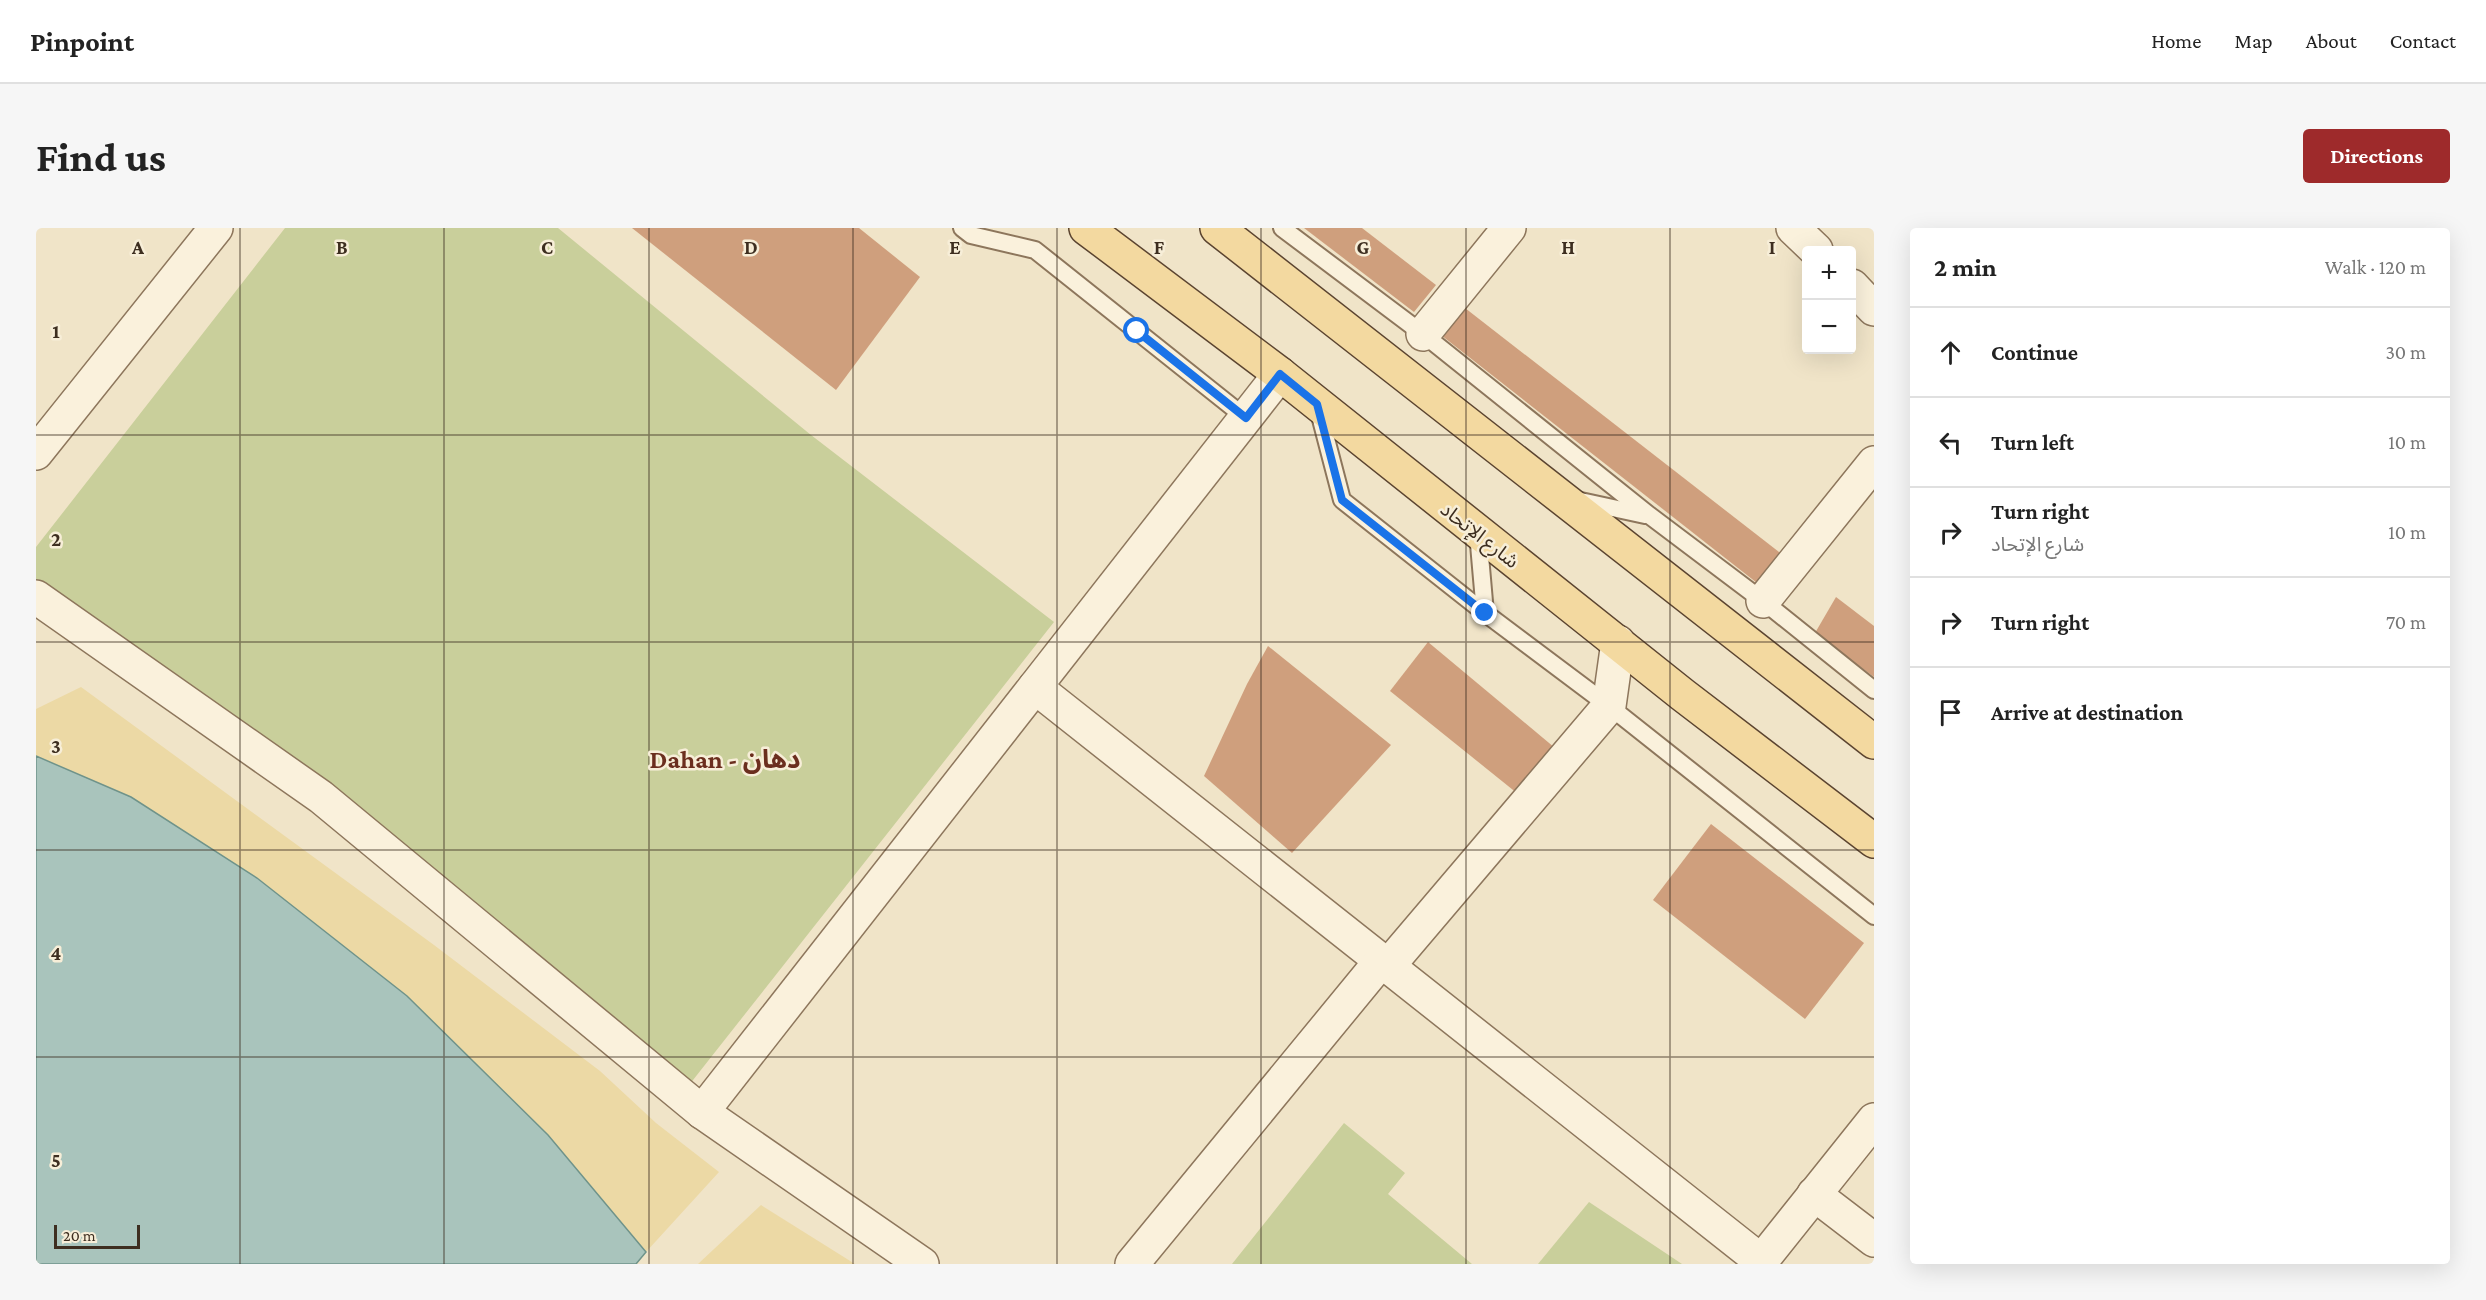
<!DOCTYPE html>
<html lang="en">
<head>
<meta charset="utf-8">
<style>
  body { margin:0; font-family:"Crimson Pro","Noto Sans Arabic",serif; background:#f6f6f6; color:#222 }
  .controls { position:absolute; right:18px; top:18px; display:grid; overflow:hidden; border-radius:6px; box-shadow:0 6px 24px #0002 }
  .controls button { width:54px; height:54px; display:grid; place-items:center; padding:0; border:0; border-bottom:2px solid #e0e0e0; background:#fff; color:#222; font:30px sans-serif }
  .scale { position:absolute; left:18px; bottom:15px; width:86px; box-sizing:border-box; padding-left:6px; border:3px solid #3d2e20; border-top:0; font-size:16px; line-height:21px; white-space:nowrap; color:#3d2e20; -webkit-text-stroke:4px #f7eed8; paint-order:stroke }
  .stop { position:absolute; width:18px; height:18px; margin:-14px; border:4px solid #1a73e8; border-radius:50%; background:#fff }
  .stop.end { background:#1a73e8; border-color:#fff; box-shadow:0 2px 6px #0008 }
  .list { margin:0; padding:0; list-style:none }
  h2 { display:flex; justify-content:space-between; align-items:center; height:78px; margin:0; padding:0 24px; font-size:26px }
  h2 small { font-size:20px; font-weight:400; color:#767676 }
  .list li { display:grid; grid-template-columns:39px 1fr auto; gap:18px; align-items:center; box-sizing:border-box; height:90px; padding:0 24px; border-top:2px solid #e0e0e0 }
  .list b { display:block; font-size:22px; white-space:nowrap }
  .list p { margin:0; font-size:20px; white-space:nowrap; color:#767676 }
  .list em { font-size:20px; font-style:normal; color:#767676 }
  .icon { flex:none; width:33px; height:33px; fill:none; stroke:currentColor; stroke-width:2; stroke-linecap:round; stroke-linejoin:round }
  .map { position:relative; flex:none; width:1838px; height:1036px; overflow:hidden; border-radius:6px }
  header { display:flex; align-items:center; gap:36px; box-sizing:border-box; height:84px; padding:0 30px; background:#fff; border-bottom:2px solid #e0e0e0 }
  header strong { font-size:28px }
  nav { display:flex; gap:33px; margin-inline-start:auto; font-size:21px }
  .intro { display:flex; align-items:center; justify-content:space-between; box-sizing:border-box; height:144px; padding:0 36px }
  h1 { margin:0; font-size:42px }
  .button { padding:15px 27px; border-radius:6px; background:#9e2a2b; color:#fff; font-size:21px; font-weight:700 }
  main { display:flex; gap:36px; padding:0 36px }
  aside { flex:1; background:#fff; border-radius:6px; box-shadow:0 6px 24px #0002 }
  .map>svg:first-child { display:block }
  .green { fill:#c9cf9b }
  .sand { fill:#ecd9a5 }
  .water { fill:#a9c4bc; stroke:#6f938a; stroke-width:1.5 }
  .building { fill:#cf9f7d }
  .lines { fill:none; stroke-linecap:round; stroke-linejoin:round }
  .service-casing { stroke:#8d765c; stroke-width:20 }
  .minor-casing { stroke:#8d765c; stroke-width:36 }
  .primary-casing { stroke:#5b4430; stroke-width:36 }
  .service { stroke:#faf1dc; stroke-width:16 }
  .minor { stroke:#faf1dc; stroke-width:33 }
  .primary { stroke:#f3d9a0; stroke-width:33 }
  .route { stroke:#1a73e8; stroke-width:8 }
  .grid { fill:none; stroke:#3d2e20; stroke-width:1.5; stroke-opacity:0.55 }
  .labels { text-anchor:middle; dominant-baseline:central; stroke-width:5; stroke-linejoin:round; paint-order:stroke }
  .street-label { font-size:20px; fill:#3d2e20; stroke:#f7eed8 }
  .district-label { font-size:26px; font-weight:bold; fill:#6b2e1e; stroke:#f7eed8 }
  .grid-label { font-size:20px; text-anchor:middle; font-weight:bold; fill:#3d2e20; stroke:#f7eed8; stroke-width:5; stroke-linejoin:round; paint-order:stroke }
</style>
</head>
<body>
<header>
<strong>Pinpoint</strong>
<nav><a>Home</a><a>Map</a><a>About</a><a>Contact</a></nav>
</header>
<div class="intro"><h1>Find us</h1><a class="button">Directions</a></div>
<main>
<div class="map">
<svg width="1838" height="1036" viewBox="0 0 1838 1036">
  <rect width="100%" height="100%" fill="#f0e4c8"/>
  <g class="green">
    <path d="M249,0H522L775,207L1018,394L646,866L42,404L0,352V319Z"/>
    <path d="M1308,895L1369,945L1352,966L1436,1036H1196Z"/>
    <path d="M1553,974L1646,1036H1502Z"/>
  </g>
  <g class="sand">
    <path d="M45,459L398,717L564,843L620,895L683,944L610,1024L512,907L371,768L221,650L95,569L0,528V481Z"/>
    <path d="M725,977L819,1036H662Z"/>
  </g>
  <path class="water" d="M0,528L95,569L221,650L371,768L512,907L610,1024L600,1036H0Z"/>
  <g class="building">
    <path d="M596,0H823L884,49L800,162Z"/>
    <path d="M1268,0H1326L1400,57L1378,84Z"/>
    <path d="M1420,73L1752,331L1730,362L1396,100Z"/>
    <path d="M1800,369L1838,398V449L1779,405Z"/>
    <path d="M1392,414L1525,525L1487,570L1354,463Z"/>
    <path d="M1232,418L1355,517L1256,625L1168,548L1211,456Z"/>
    <path d="M1675,596L1828,715L1769,791L1617,672Z"/>
  </g>
  <g class="lines">
    <g class="service-casing">
      <g id="service">
        <path d="M926,0L935,7L999,22L1210,190"/>
        <path d="M1246,0L1387,106L1613,287L1727,373L1838,462"/>
        <path d="M1282,180L1306,272L1449,385L1573,478L1838,688"/>
        <path d="M1540,272L1609,287"/>
        <path d="M1442,305L1449,385"/>
      </g>
    </g>
    <g class="minor-casing">
      <g id="minor">
        <path d="M1757,0L1780,22"/>
        <path d="M1816,58L1838,81"/>
        <path d="M1387,106L1473,0"/>
        <path d="M0,225L180,0"/>
        <path d="M0,369L285,569L666,884L886,1036"/>
        <path d="M1727,373L1838,235"/>
        <path d="M999,459L1725,1033"/>
        <path d="M1352,738L1573,478L1582,414"/>
        <path d="M666,884L1244,146"/>
        <path d="M1778,966L1838,1012"/>
        <path d="M1096,1036L1345,733"/>
        <path d="M1723,1036L1838,892"/>
      </g>
    </g>
    <g class="primary-casing">
      <g id="primary">
        <path d="M1050,0L1244,146L1647,467L1838,613"/>
        <path d="M1181,0L1838,514"/>
      </g>
    </g>
    <use href="#service" class="service"/>
    <use href="#minor" class="minor"/>
    <use href="#primary" class="primary"/>
  </g>
  <g class="lines">
    <path class="route" d="M1101,103L1210,190L1244,146L1281,176L1306,272L1449,385"/>
  </g>
  <path class="grid" d="M204,0V1036M408,0V1036M613,0V1036M817,0V1036M1021,0V1036M1225,0V1036M1430,0V1036M1634,0V1036M0,207H1838M0,414H1838M0,622H1838M0,829H1838"/>
  <g class="labels">
    <g class="street-label">
      <text transform="translate(1444 307) rotate(38)">شارع الإتحاد</text>
    </g>
    <g class="district-label">
      <text x="689" y="531">Dahan - دهان</text>
    </g>
  </g>
  <g class="grid-label">
    <text x="102" y="26">A</text>
    <text x="306" y="26">B</text>
    <text x="511" y="26">C</text>
    <text x="715" y="26">D</text>
    <text x="919" y="26">E</text>
    <text x="1123" y="26">F</text>
    <text x="1327" y="26">G</text>
    <text x="1532" y="26">H</text>
    <text x="1736" y="26">I</text>
    <text x="20" y="110">1</text>
    <text x="20" y="318">2</text>
    <text x="20" y="525">3</text>
    <text x="20" y="732">4</text>
    <text x="20" y="939">5</text>
  </g>
</svg>
<div class="controls">
<button>+</button>
<button>−</button>
</div>
<div class="scale">20 m</div>
<div class="stop" style="left:1101px;top:103px"></div>
<div class="stop end" style="left:1449px;top:385px"></div>
</div>
<aside>
<h2>2 min<small>Walk · 120 m</small></h2>
<ul class="list">
<li><svg class="icon" aria-label="ahead" viewBox="0 0 24 24"><path d="M12 20V5M6 11l6-6 6 6"/></svg><div><b>Continue</b></div><em>30 m</em></li>
<li><svg class="icon" aria-label="left" viewBox="0 0 24 24"><path d="M17 20v-9H6M10 6l-5 5 5 5"/></svg><div><b>Turn left</b></div><em>10 m</em></li>
<li><svg class="icon" aria-label="right" viewBox="0 0 24 24"><path d="M7 20v-9h11M14 6l5 5-5 5"/></svg><div><b>Turn right</b><p>شارع الإتحاد</p></div><em>10 m</em></li>
<li><svg class="icon" aria-label="right" viewBox="0 0 24 24"><path d="M7 20v-9h11M14 6l5 5-5 5"/></svg><div><b>Turn right</b></div><em>70 m</em></li>
<li><svg class="icon" aria-label="arrive" viewBox="0 0 24 24"><path d="M6 21V4h12l-3 4 3 4H6"/></svg><div><b>Arrive at destination</b></div></li>
</ul>
</aside>
</main>
</body>
</html>
